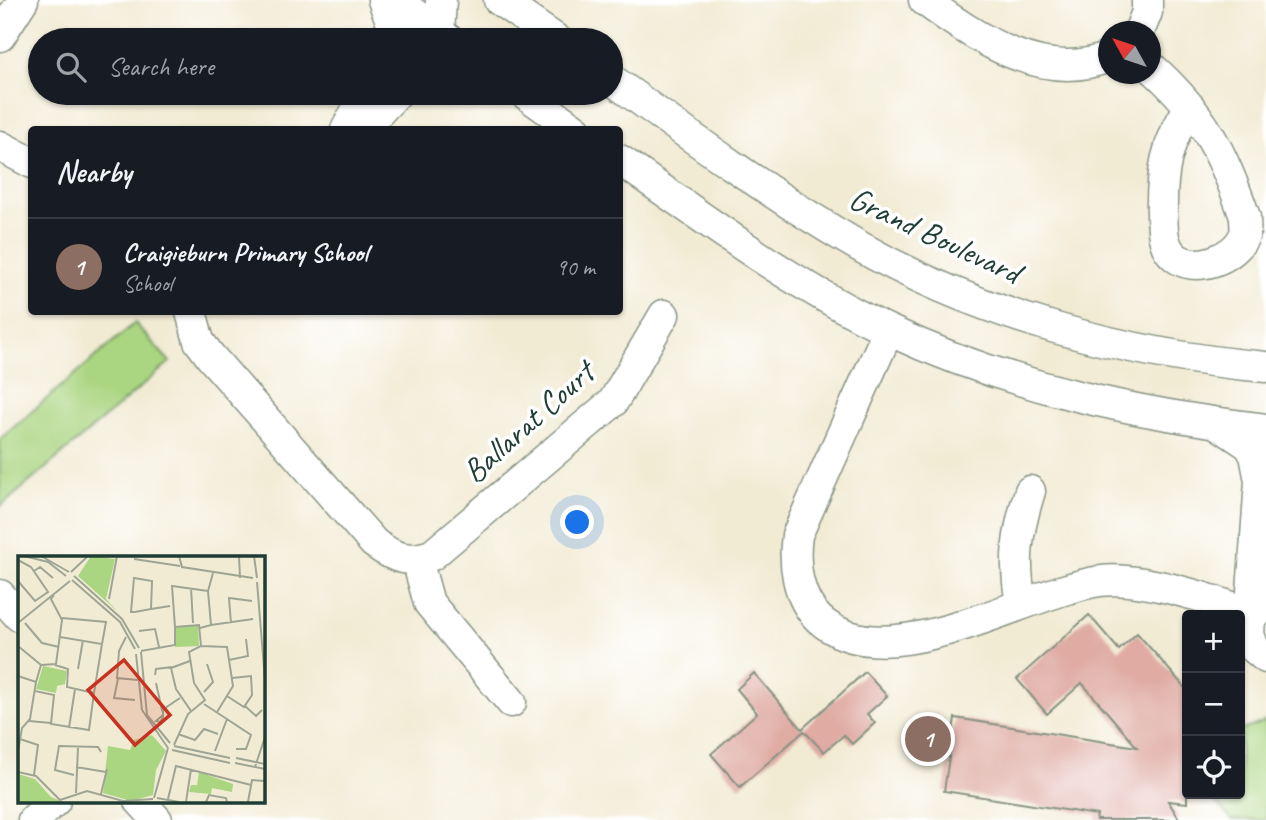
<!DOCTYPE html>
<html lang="en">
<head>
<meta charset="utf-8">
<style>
  body { margin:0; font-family:Caveat,sans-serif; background:#242831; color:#f1f3f6 }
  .controls { position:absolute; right:21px; bottom:21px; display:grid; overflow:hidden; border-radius:7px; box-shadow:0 2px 5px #0004 }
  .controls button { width:63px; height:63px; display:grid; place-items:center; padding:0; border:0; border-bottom:2px solid #363941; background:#171b24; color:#f1f3f6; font:35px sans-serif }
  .compass { position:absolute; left:1098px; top:21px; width:63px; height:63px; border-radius:50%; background:#171b24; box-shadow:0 2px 5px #0004; rotate:310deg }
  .you { position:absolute; left:578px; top:523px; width:24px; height:24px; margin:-18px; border:5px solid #fff; border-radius:50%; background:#1a73e8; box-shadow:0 0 0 10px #1a73e833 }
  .badge { display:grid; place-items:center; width:46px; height:46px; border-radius:50%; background:#2563eb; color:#fff; font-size:23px; font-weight:700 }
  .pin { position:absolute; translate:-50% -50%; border:4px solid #fff; box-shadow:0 2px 7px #0006 }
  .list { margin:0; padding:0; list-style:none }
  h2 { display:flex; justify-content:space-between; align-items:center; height:91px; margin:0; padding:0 28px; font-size:30px }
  h2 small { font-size:23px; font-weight:400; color:#9ea1a6 }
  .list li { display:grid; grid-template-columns:46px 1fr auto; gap:21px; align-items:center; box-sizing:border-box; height:98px; padding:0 28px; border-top:2px solid #363941 }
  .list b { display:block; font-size:26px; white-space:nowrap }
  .list p { margin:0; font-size:23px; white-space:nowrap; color:#9ea1a6 }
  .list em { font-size:23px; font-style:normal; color:#9ea1a6 }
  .icon { flex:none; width:38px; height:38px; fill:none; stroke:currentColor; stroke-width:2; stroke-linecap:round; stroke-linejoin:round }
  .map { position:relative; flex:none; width:1266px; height:820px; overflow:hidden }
  .search { position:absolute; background:#171b24; box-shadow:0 2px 5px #0004; left:28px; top:28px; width:595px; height:77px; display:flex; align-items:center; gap:18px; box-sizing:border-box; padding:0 24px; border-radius:38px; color:#9ea1a6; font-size:26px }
  .panel { position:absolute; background:#171b24; box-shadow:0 2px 5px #0004; left:28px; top:126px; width:595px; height:189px; border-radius:7px }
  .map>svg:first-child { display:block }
  .green { fill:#aad581; stroke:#64895a; stroke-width:2 }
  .building { fill:#dfaba3 }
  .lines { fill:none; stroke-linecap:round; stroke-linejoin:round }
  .minor-casing { stroke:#889484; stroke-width:33 }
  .minor { stroke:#fff; stroke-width:30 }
  .labels { text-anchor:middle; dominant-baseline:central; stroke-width:7; stroke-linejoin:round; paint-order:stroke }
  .street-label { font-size:33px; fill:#1f3d34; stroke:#fff }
  .inset-road { fill:none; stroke:#9ea594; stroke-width:2 }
  .view { fill:#c8321e; fill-opacity:0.15; stroke:#c8321e; stroke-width:3.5 }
  .inset-edge { fill:none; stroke:#1f3d34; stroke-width:3.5 }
</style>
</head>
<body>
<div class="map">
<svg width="1266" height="820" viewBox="0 0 1266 820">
  <rect width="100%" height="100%" fill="#fff"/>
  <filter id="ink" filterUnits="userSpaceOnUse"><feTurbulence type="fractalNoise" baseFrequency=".0143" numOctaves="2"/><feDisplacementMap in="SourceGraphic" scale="14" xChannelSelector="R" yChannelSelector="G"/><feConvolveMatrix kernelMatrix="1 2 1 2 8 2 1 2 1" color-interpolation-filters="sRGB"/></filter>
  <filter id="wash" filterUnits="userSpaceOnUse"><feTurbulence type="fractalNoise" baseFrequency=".00686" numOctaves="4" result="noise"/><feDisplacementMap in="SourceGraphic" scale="28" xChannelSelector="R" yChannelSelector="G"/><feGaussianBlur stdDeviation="1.57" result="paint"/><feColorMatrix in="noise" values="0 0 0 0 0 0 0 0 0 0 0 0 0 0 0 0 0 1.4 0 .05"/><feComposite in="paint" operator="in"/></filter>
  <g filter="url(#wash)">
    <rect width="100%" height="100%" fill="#f2ebd4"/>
    <g class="green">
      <path d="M135,323L170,362L0,507V439Z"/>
      <path d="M1266,721V820H1232L1209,794H1240V731Z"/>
    </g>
    <g id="blocks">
      <g class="building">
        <path d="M1089,615L1119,650L1137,633L1187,690V803L1168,801L1180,820H1096L1097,815L944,791L955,718L1137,747L1082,683L1047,714L1017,679Z"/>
        <path d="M865,672L887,696L867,714L875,723L852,744L844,735L824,752L804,731L740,787L711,754L757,713L737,689L754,673L802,729Z"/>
      </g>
    </g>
  </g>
  <g filter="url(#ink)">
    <use href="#blocks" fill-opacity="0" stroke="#889484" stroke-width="2"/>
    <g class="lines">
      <g class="minor-casing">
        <g id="minor">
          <path d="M383,0L394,29L393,40"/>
          <path d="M396,0L449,40"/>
          <path d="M499,0L557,40"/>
          <path d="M924,0C974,37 1043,84 1108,57"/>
          <path d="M1139,32L1147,12V0"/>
          <path d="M0,36L23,0"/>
          <path d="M434,40L439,33L441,0"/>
          <path d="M1150,66C1204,114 1222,151 1245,217C1245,222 1246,228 1245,233C1237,259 1192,275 1173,255C1162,244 1163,229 1162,215C1161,173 1166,142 1190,107"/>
          <path d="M611,79C691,137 771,195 857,245C979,315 1126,355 1266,367"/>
          <path d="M524,93L576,130"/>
          <path d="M346,130L366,93"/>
          <path d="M362,130L397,93"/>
          <path d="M0,146L32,163"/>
          <path d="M620,160C706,220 792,285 888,330C1007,386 1136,414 1266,429"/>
          <path d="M191,312L199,341L210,356L374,543C394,558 408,563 432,555L613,402L664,315"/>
          <path d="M888,331L797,535C793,563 797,598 819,619C886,681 1023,592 1101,581C1140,576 1213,599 1250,614L1266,608"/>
          <path d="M1219,425L1249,445L1255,455L1260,481L1249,634L1254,648L1266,658"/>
          <path d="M417,560L429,603L511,702"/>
          <path d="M0,595L19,616"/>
          <path d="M1021,603C1013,560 1017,533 1030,491"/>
          <path d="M140,801L157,820"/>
          <path d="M33,820L55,801"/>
        </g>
      </g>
      <use href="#minor" class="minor"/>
    </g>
  </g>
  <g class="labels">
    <g class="street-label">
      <text transform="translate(935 235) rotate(25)">Grand Boulevard</text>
      <text transform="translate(528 422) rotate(-42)">Ballarat Court</text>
    </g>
  </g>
  <g transform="translate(18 556)">
    <rect width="247" height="247" fill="#f2ebd4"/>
    <path d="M73,0L97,3L88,43L99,55L60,20ZM180,69L181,90L157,91L158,72ZM25,110L49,115L47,128L39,130L38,137L18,133ZM134,179L148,195L138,214L135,239L113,245L85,237L90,190L112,194L116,184ZM181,216L215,228L214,236L194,232L193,238L171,236L173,229H179ZM0,218L17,223L33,241L45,246H0Z" fill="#aad581"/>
    <path class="inset-road" d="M6,0L30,6L48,20M23,0L51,16M161,0L164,11L235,22M221,0L222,22M236,0L239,22M116,3L162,10M0,4L13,11L30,36L17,45L0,25M16,15L22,11L35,22M53,16L70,0M56,20L104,63L121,92M54,24L102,66L117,93M239,26L247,124M173,32L175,67M91,43L99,0M133,53L134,25L116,22L113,56H117L133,53L152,50M44,62L88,66L84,88M0,67L52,25M213,67L211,42L234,45M193,69L235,63M157,71L154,30L190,35M11,72L7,67L24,87L41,91M182,72L193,69L190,35L195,17M121,75L137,73L141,91M42,81L84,88L76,137M108,81L101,95L99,122L120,124M0,90L23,109M183,90L209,91L215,130L199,156M123,95L157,89V71L181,69L183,90L171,96L176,127L187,144L170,158L156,189M123,96L129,159L152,187M118,98L124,154L150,192M211,104L230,100L228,83M172,105L153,112L158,133L173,155M60,113L65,84M137,119L138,113L154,111M0,120L18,126L23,109L38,108L44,64L33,43L36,39M100,123L96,142L117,144M138,127L144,154L162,142M17,135L36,139L33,168L71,174L76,137L49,131L50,113L37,109M186,136L195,126L189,108M209,140L226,151L234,139L233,120L214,122M186,148L233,179L228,193H218M227,150L238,160L244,154M145,159L138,165L142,166L145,161V154M11,165L33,167M51,172L57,133M160,178L177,184L186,173L200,178M2,183L20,189L16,219M156,190L212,202M154,194L212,207M0,195L4,172L12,163L18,126M197,195L209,163M218,202L247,208M217,207L247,213M58,211L88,216M237,211L247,181M0,216L18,220L42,244L69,235L105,245L135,243M56,219L37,214L41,190L80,191L83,196M58,237L60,192M83,238L89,213M136,242L150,192M139,242L161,246M150,243L158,210L233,229M168,246L173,213M188,246L191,239L208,242L209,246M230,246L234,224L247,225"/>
    <path class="view" d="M106,104L152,159L117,189L70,134Z"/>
    <rect width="247" height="247" class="inset-edge"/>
  </g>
</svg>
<div class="controls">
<button>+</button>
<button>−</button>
<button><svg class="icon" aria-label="locate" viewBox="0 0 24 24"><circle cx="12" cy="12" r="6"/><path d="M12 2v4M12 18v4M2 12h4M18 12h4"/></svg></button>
</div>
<svg class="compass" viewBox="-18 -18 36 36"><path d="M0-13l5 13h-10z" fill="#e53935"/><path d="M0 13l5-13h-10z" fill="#9ea1a6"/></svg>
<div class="you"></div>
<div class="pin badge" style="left:928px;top:739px;background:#8d6e63">1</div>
<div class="search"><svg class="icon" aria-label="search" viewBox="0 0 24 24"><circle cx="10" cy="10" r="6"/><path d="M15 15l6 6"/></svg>Search here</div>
<section class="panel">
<h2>Nearby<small></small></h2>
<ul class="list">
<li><span class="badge" style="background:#8d6e63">1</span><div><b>Craigieburn Primary School</b><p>School</p></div><em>90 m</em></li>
</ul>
</section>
</div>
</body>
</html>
